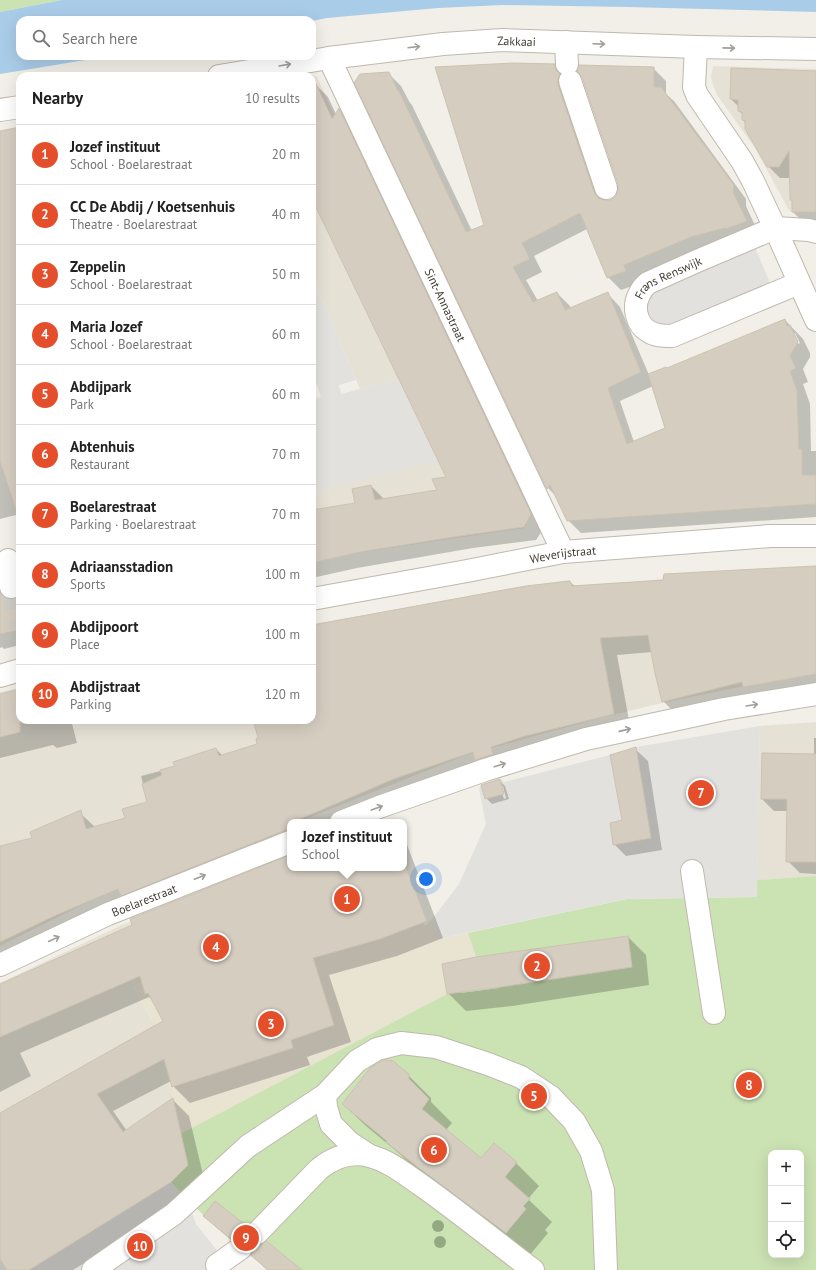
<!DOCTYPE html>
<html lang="en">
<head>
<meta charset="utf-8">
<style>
  body { margin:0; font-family:"PT Sans",sans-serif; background:#f6f6f6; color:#222 }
  .controls { position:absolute; right:12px; bottom:12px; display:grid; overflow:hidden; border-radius:8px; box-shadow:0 4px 16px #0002 }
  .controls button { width:36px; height:36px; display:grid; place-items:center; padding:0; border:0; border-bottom:1px solid #e0e0e0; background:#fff; color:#222; font:20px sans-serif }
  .you { position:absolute; left:426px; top:879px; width:14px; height:14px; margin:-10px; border:3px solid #fff; border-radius:50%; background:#1a73e8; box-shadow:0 0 0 6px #1a73e833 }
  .badge { display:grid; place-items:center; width:26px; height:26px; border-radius:50%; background:#e44e2b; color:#fff; font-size:13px; font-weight:700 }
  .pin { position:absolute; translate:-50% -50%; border:2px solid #fff; box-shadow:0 1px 4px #0006 }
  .popup { position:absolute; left:287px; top:819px; width:120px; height:52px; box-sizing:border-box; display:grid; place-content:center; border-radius:8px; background:#fff; filter:drop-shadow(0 1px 3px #0005); font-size:13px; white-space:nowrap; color:#767676 }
  .popup b { font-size:15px; color:#222 }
  .popup::after { content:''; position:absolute; left:50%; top:100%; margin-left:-8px; border:8px solid transparent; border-top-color:#fff }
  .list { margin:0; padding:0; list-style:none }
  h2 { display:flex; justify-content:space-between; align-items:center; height:52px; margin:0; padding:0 16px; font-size:17px }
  h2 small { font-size:13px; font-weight:400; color:#767676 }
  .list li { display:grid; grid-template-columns:26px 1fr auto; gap:12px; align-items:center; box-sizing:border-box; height:60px; padding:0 16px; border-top:1px solid #e0e0e0 }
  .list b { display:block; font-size:15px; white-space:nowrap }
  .list p { margin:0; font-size:13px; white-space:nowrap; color:#767676 }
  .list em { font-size:13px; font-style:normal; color:#767676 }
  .icon { flex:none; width:22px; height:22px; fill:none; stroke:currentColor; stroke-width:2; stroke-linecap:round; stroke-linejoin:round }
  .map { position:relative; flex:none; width:816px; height:1270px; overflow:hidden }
  .search { position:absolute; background:#fff; box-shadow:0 4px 16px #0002; left:16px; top:16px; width:300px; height:44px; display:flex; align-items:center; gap:10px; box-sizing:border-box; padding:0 14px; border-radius:12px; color:#767676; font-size:15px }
  .panel { position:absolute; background:#fff; box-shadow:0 4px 16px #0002; left:16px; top:72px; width:300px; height:652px; border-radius:12px }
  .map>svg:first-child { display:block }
  .residential { fill:#e5e1d5 }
  .education { fill:#e9e3d2 }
  .green { fill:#cbe2b3; fill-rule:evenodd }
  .parking { fill:#e3e1de }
  .water { fill:#a9cce8 }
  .shadow { fill:#0003; fill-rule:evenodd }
  .building { fill:#d5cdc0; stroke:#ccc2b1 }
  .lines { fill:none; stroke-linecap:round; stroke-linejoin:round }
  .minor-tunnel { stroke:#ceccc4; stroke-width:22; stroke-dasharray:22 11; stroke-linecap:butt }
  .minor-casing { stroke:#bfb9ad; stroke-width:24 }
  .minor { stroke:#fff; stroke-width:22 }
  .tree { fill:#93a982 }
  .oneway { stroke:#a29f9a }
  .labels { text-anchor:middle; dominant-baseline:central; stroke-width:3.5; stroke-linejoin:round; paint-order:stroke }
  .street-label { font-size:12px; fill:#443f36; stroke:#fff }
</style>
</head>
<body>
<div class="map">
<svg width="816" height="1270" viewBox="0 0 816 1270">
  <rect width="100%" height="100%" fill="#f1efe7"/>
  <g class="residential">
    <path d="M713,66L816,69V212H790L755,148L717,95L713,85L711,77Z"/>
    <path d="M312,76H316L528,521L524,528L349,554L312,563V493L438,460L398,379L360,389L312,277Z"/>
    <path d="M801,567L744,686L662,703L600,718L466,755L298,822H290L212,856L104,895L82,905L0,946V692L20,688V720H312V625L517,587L570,580L572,586L662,580L664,574Z"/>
    <path d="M816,722V876L757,880L760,726Z"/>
    <path d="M124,924L145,980L133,986L153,1022V1027L164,1059L188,1165L171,1182L29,1270H7L0,1259V983Z"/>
  </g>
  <path class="education" d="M290,868H402L425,926L433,918L438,939L468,933L476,957L447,994L180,1134L164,1059L153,1026V1022L133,985L145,980L124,924L268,870Z"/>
  <g class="green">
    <path d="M0,0H62L0,12Z"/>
    <path d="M816,876V1270H268C234,1242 200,1215 171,1182L188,1165L180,1134L447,994L442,964L476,957L468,933L627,899L757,897V880ZM771,1153H801V1255H771Z"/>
  </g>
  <g class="parking">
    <path d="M755,247L770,283L673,324L667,325L660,324L652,320L648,312L646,306L651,294L657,290Z"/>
    <path d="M312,277L356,380L339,385L341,394L398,379L438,461L312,493V399L321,397L317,385L312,386Z"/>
    <path d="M760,726L757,897L627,899L438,939L433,918L459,884L486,824L479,789L481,785L500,779L504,782L610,755L636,747Z"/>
    <path d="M171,1182L188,1202L196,1224L230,1267L227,1270H29Z"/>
  </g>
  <path class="water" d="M62,0H816V12L628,7L502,5L438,8L327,18L312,21V20H20V56H110L0,74V12Z"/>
  <g class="shadow">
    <path d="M554,65L567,79L571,99L605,201H611L616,197L653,68L666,81V94L674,101L746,199V206L759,234L705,250L636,278L638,284L621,290L608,277L587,229L534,256L542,272L526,280L538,301L557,293L570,306L571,309L607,293L620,307L649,375L668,369L785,320L803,339L810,353V357L803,369L808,382L803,384L810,404L811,451H816V517L581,533L568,520L557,497L548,488L356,83L388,73L401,86L410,103L412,105L472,231L486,226ZM793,333H795L800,343L798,344ZM653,386L666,429L634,442L620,401Z"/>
    <path d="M816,71V224H805L793,212V202L791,200V178H780L768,166L746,124L743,120V115L739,111V107L731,99Z"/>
    <path d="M312,82L315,84L328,97L336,114L339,109L351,122L544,528L536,540L473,548L357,568L312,578V517L357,504L371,486L384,499L439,490L448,478L312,197Z"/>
    <path d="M20,130V514L0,519V132Z"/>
    <path d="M816,568V693L680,718L663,701L652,652L617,655L631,731L367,822H290V852L0,967V847L34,839L82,815L95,827L126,819L148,803L141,776L176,767L216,749L222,755L258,745L259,739L254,720H312V626L570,582L575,586L664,580Z"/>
    <path d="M0,586L10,596L11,600L20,597V645L4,649L2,647L0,648Z"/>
    <path d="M20,690V720H71L77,743L57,748L53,745L0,758V694Z"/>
    <path d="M814,738H816V874L800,873L788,861V811H774L762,799L814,755Z"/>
    <path d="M635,749L648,761L662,850L626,856L614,844L624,820Z"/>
    <path d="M499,780L505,786L509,799L492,804L486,798ZM500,786H503L506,798L504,799Z"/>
    <path d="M386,819L390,822H378Z"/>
    <path d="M404,837L443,938L397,956L329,975L351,1042L307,1057L310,1065L190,1103L173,1086L171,1081L113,1111L127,1131L173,1100L189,1116L205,1183L188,1199L73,1270H0V1114L164,1021L153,1001L149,997L20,1053L31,1076L0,1092V985L290,857V868H404Z"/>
    <path d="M628,937L646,955L649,985L512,1006L466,1011L448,993ZM499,986V988L461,993V991Z"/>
    <path d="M408,1075L431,1098V1102L452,1123L446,1130L482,1159L516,1163L539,1186L528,1199L552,1222L545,1230L548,1233L529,1256L410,1164L401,1155L366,1126L343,1104Z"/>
    <path d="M205,1216L246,1227L259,1239L257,1243V1246L299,1270H267L252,1255L254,1248L244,1251L217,1228Z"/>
  </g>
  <g class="building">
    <path d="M513,63L555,64L556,70L560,74L558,79V85L594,192L598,198L604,200H610L616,196L618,190V184L582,77L577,71L579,65L654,67V87H661L734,185L733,192L747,221L726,229L725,228L691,237L624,265L626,271L607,278L580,213L522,243L530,259L513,267L533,302L557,292L565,310L608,292L641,372L608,388L627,444L665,428L648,374L666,367L667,368L785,319L787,326L790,325L798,342L790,356L796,368L790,371L797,390L799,449H802V475H816V504L567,521L550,485L547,489L354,83L360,74L389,72L398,91H399L466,232L484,225L435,67Z"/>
    <path d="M731,68L816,71V212H792V200H790L789,151L779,167H767L745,129V121L742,120V112L738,111V100L730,99Z"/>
    <path d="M312,75L332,119L339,108L531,514L524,527L460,536L360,552L312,563V510L355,503L352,489L371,485L375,500L437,490L432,479L446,477L312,199Z"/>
    <path d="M20,127V509L16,510L0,461V131Z"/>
    <path d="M816,566V674L743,687L742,682L662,702L655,673L648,635L600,638L614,714L525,736L491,747L493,754L475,760L473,752L396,778L293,822H290V830H285L121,896L118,889L54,916L0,942V846L32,838L30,832L81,810L86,829L125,818L122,809L147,802L142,784L162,775L160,770L175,766L173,762L216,748L219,756L257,744L256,739L258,738L254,723L266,720H312V625L526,586L570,581L572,586L663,580L664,574L757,569Z"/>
    <path d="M0,592L2,595L7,599H13L20,595V630L0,634Z"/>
    <path d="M20,689V732L0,737V694Z"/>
    <path d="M636,747L651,838L613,845L610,823L622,820L610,755Z"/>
    <path d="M762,753L816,754V862H786L787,799H761Z"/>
    <path d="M500,779L504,794L485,799L481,785Z"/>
    <path d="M290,855V868H406L427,921L380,939L313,958L334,1025L291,1040L293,1048L172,1087L164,1059L97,1094L123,1132L173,1098L188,1165L171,1182L29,1270H7L0,1259V1113L163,1021L148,993L145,994L140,976L0,1037V984L132,925L130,919Z"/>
    <path d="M628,936L632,967L494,988L447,994L442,964L476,957Z"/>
    <path d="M386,1060L393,1061L409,1074V1079L429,1099L422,1109L481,1158L494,1143L517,1162L505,1177L530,1199L523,1206L526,1209L506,1233L419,1168L386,1142L387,1141L342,1104L371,1067L382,1061Z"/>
    <path d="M215,1201L247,1226L245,1230V1236H239L231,1239L203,1216Z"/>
    <path d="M266,1241L269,1243L302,1270H268L251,1255L252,1253L253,1244L260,1245Z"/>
  </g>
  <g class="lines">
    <path class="minor-tunnel" d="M11,587L20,626"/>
    <g class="minor-casing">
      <g id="minor">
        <path d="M566,42L567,64"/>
        <path d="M696,47L694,87L697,95L742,161L753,181L775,228L809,230L816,232"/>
        <path id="s1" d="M329,58L563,552"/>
        <path id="s2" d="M219,76L329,58L443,44L502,40L696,47L816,49"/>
        <path d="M570,81L606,188"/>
        <path d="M0,110L20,107"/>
        <path id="s3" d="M799,283L672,336C663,336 655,336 648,331C636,324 633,306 639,295C641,290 644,286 648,283L697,261L775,228L816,320"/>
        <path d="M8,560L9,575L11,587"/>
        <path id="s4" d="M312,599L467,571L563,552L770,536H816"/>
        <path d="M0,676L20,670"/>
        <path d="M341,822L379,807L485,770L586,739L724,709L816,694"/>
        <path d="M692,871L714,1013"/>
        <path id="s5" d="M0,965L108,914L290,842"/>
        <path d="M325,1095L326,1107L331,1124L350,1143L370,1156"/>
        <path d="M257,1233L319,1169C334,1157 350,1151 370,1156C389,1161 405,1174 421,1185C459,1212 496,1242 533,1270"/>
        <path d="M217,1265L241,1248"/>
        <path d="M93,1270L174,1214L248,1146L325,1095L357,1061L377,1049L401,1043L436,1047L488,1064L521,1077L551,1097L574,1121L591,1151L603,1190L606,1270"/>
      </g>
    </g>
    <use href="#minor" class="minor"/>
  </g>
  <g class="tree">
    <circle cx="438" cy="1226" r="6"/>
    <circle cx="440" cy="1242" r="6"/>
  </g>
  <defs><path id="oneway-shaft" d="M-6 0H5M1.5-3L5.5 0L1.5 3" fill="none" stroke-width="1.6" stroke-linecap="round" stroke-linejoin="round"/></defs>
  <g class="oneway">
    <use href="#oneway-shaft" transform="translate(599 44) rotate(2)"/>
    <use href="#oneway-shaft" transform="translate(414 47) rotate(-7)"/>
    <use href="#oneway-shaft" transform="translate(729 48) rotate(1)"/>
    <use href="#oneway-shaft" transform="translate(285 65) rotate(-10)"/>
    <use href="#oneway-shaft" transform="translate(752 705) rotate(-9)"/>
    <use href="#oneway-shaft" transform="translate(625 730) rotate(-13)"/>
    <use href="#oneway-shaft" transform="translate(500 765) rotate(-17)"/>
    <use href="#oneway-shaft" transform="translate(377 808) rotate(-20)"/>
    <use href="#oneway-shaft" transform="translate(200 877) rotate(-21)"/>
    <use href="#oneway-shaft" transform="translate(54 939) rotate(-25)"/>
  </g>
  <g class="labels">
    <g class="street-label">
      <text stroke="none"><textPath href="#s2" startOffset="300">Zakkaai</textPath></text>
      <text stroke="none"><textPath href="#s3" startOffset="238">Frans Renswijk</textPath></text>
      <text stroke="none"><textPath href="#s1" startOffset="273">Sint-Annastraat</textPath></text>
      <text stroke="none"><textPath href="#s4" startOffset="255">Weverijstraat</textPath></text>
      <text stroke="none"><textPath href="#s5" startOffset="158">Boelarestraat</textPath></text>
    </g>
  </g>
</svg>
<div class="controls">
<button>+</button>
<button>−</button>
<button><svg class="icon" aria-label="locate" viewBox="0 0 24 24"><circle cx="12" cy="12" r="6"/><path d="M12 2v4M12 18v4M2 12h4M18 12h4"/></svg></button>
</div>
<div class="you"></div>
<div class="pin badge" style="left:347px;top:899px">1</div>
<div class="popup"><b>Jozef instituut</b>School</div>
<div class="pin badge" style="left:537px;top:966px">2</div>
<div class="pin badge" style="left:271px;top:1024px">3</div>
<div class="pin badge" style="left:216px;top:947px">4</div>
<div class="pin badge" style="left:534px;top:1096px">5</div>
<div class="pin badge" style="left:434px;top:1150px">6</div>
<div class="pin badge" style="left:701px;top:793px">7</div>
<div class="pin badge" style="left:749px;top:1085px">8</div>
<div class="pin badge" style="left:246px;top:1238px">9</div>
<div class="pin badge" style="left:140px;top:1246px">10</div>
<div class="search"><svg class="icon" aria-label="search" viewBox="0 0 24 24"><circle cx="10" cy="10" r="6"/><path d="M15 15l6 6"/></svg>Search here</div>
<section class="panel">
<h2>Nearby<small>10 results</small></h2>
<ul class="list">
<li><span class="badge">1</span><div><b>Jozef instituut</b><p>School · Boelarestraat</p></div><em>20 m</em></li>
<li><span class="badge">2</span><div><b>CC De Abdij / Koetsenhuis</b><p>Theatre · Boelarestraat</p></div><em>40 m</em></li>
<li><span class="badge">3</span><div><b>Zeppelin</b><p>School · Boelarestraat</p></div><em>50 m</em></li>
<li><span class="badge">4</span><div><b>Maria Jozef</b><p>School · Boelarestraat</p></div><em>60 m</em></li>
<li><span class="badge">5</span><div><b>Abdijpark</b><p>Park</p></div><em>60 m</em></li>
<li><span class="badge">6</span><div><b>Abtenhuis</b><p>Restaurant</p></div><em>70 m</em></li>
<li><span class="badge">7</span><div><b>Boelarestraat</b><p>Parking · Boelarestraat</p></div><em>70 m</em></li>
<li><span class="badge">8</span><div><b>Adriaansstadion</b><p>Sports</p></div><em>100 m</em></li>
<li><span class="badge">9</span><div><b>Abdijpoort</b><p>Place</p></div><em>100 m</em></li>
<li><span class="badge">10</span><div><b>Abdijstraat</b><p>Parking</p></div><em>120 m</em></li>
</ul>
</section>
</div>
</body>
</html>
